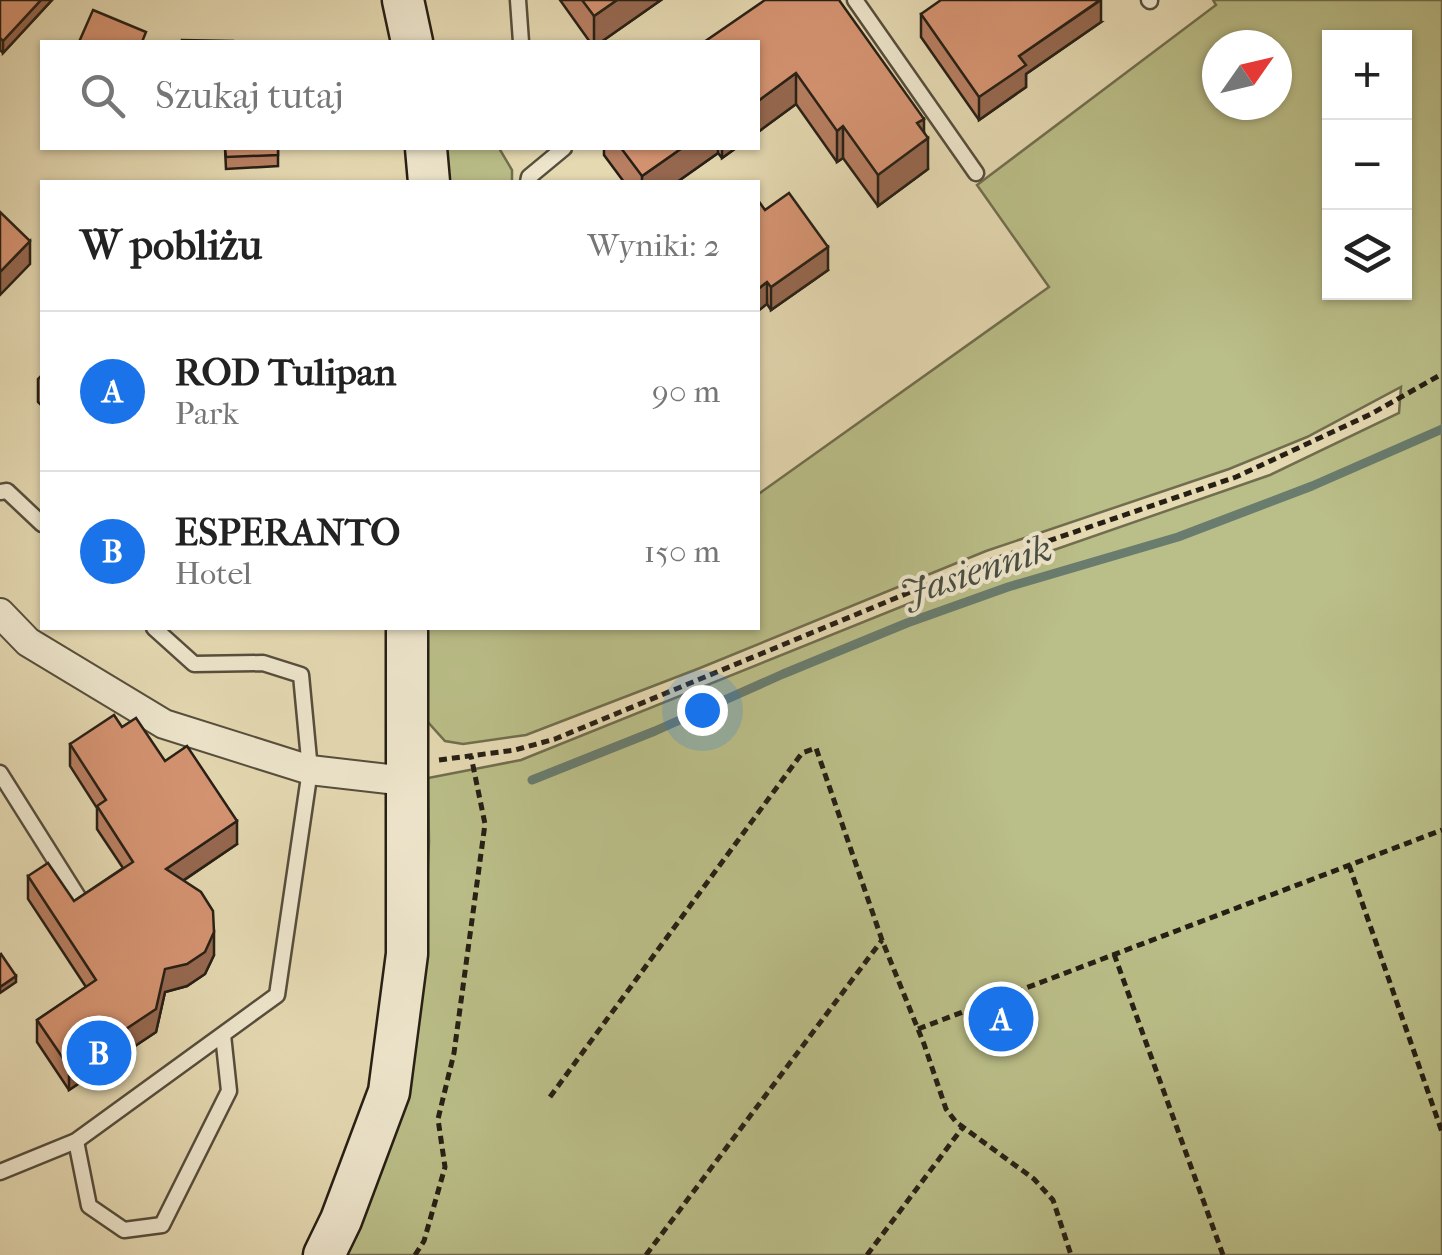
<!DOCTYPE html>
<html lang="pl">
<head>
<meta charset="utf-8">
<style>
  body { margin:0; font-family:"IM FELL French Canon",serif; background:#f6f6f6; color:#222 }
  .controls { position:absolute; right:30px; top:30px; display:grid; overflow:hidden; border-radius:0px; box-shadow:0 2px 8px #0004 }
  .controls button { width:90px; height:90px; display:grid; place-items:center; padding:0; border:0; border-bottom:2px solid #e0e0e0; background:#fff; color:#222; font:50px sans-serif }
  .compass { position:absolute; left:1202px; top:30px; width:90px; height:90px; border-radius:50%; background:#fff; box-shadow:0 2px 8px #0004; rotate:56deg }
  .you { position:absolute; left:702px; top:710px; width:35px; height:35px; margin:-25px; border:8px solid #fff; border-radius:50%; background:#1a73e8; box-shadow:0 0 0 15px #1a73e833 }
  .badge { display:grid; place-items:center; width:65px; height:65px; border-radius:50%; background:#1a73e8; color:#fff; font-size:32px; font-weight:700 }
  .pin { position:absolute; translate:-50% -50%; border:5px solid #fff; box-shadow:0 2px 10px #0006 }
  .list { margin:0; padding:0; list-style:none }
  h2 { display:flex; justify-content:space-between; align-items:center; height:130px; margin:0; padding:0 40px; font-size:42px }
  h2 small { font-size:32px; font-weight:400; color:#767676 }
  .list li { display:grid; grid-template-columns:65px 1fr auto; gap:30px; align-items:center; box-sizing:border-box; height:160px; padding:0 40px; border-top:2px solid #e0e0e0 }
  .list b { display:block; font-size:38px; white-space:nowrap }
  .list p { margin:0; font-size:32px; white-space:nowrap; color:#767676 }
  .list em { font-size:32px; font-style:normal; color:#767676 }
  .icon { flex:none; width:55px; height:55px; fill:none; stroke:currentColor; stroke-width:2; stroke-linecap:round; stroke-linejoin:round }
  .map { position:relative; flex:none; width:1442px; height:1255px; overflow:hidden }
  .search { position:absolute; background:#fff; box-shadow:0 2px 8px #0004; left:40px; top:40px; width:720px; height:110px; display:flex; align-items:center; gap:25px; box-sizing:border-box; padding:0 35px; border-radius:0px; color:#767676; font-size:38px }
  .panel { position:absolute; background:#fff; box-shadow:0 2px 8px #0004; left:40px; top:180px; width:720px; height:450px; border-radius:0px }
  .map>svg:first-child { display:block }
  .green { fill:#babe88; stroke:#706e4e; stroke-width:2.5; fill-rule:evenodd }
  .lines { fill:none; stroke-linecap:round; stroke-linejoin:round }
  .stream { stroke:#697c6e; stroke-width:9 }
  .lane-casing { stroke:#564e3c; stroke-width:19 }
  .street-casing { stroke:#564e3c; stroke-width:32 }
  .secondary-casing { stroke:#261f15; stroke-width:45 }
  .path { stroke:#261f15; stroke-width:5; stroke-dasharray:8 5; stroke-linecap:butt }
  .lane { stroke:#eee6cd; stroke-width:14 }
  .street { stroke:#eee6cd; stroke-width:28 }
  .secondary { stroke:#eee6cd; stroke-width:40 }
  .wall { fill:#b87f62; stroke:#261f15; stroke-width:2.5 }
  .shaded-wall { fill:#966850; stroke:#261f15; stroke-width:2.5 }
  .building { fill:#d69472; stroke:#261f15; stroke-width:2.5 }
  .labels { text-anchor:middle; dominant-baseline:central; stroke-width:8; stroke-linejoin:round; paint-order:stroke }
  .water-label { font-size:38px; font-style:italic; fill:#484e42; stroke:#eee6cd }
</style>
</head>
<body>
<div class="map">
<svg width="1442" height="1255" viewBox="0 0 1442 1255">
  <rect width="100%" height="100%" fill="#e5d9b2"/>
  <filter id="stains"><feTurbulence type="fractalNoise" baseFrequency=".002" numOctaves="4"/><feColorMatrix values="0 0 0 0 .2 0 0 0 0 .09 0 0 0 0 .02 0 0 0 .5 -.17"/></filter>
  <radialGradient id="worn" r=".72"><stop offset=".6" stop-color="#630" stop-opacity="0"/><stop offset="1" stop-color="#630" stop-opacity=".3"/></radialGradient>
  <g class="green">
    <path d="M1213,0H1442V1255H344L424,948L429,842L428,778L521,760L970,579L1270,475L1399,413L1401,387L1307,437L1229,469L986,551L700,668L526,735L463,744L445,741L426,720L423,628H758V493H760L1049,287L977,185L1216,5ZM1330,38H1404V292H1330ZM1217,45H1277V105H1217Z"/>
    <path d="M446,148H499L512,170V182H449Z"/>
  </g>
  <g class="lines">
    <path class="stream" d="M532,780L655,731L783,674L907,623L1008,587L1178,537L1312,486L1442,429"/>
    <g class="lane-casing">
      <g id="lane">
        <path d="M518,0L521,42"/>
        <path d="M855,0L976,173"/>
        <path d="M1149,0L1150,1"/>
        <path d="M528,182L529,177L564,148"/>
        <path d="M0,492L7,491L42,524"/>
        <path d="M0,773L80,900"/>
        <path d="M76,1141L89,1206L124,1230L162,1225L229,1091L223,1035"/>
        <path d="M0,1172L76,1141L277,995L310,770L301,675L263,663L194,664L154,628"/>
      </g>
    </g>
    <g class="street-casing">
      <path id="street" d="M0,613L28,642L164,724L310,770L406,781"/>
    </g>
    <g class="secondary-casing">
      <g id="secondary">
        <path d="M403,0L412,42"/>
        <path d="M426,148L429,182"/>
        <path d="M324,1255L341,1220L389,1092L407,954V628"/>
      </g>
    </g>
    <g class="path">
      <path d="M439,760L515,750L555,739L966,569L1236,477L1371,414L1442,374"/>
      <path d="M1349,865L1442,1132"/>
      <path d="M1114,954L1223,1255"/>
      <path d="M918,1029L1442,830"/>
      <path d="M550,1097L802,753L816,748L882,940L924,1044L946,1109L956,1122L1034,1179L1053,1200L1071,1255"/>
      <path d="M415,1255L424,1241L445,1167L438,1119L454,1053L485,824L471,756"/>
      <path d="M646,1255L882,940"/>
      <path d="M867,1255L963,1127"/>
    </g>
    <use href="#lane" class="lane"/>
    <use href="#street" class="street"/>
    <use href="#secondary" class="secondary"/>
  </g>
  <g class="wall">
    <path d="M0,0H52L3,53L0,50Z"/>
    <path d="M560,0H661L601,42H590Z"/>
    <path d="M765,0L924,132L928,169L878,206L843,158L837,162L796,104L758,132V42Z"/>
    <path d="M921,14L1101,22L1026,74V87L979,120L921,37Z"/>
    <path d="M225,148H278V166L226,169Z"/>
    <path d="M604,148H736L722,158L718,153L677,182H624L604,155Z"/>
    <path d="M765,210L828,270L771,310L767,304Z"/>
    <path d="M42,375V406L38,402V379Z"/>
    <path d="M122,727L165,761L237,844L183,881L214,955L205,974L187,986L165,992L156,1032L69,1090L37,1042V1020L86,987L28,899V876L74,901L123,868L97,829V808L70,766V744Z"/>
  </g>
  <g class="shaded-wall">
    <path d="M41,0H52L3,53V41Z"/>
    <path d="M617,0H661L601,42H594V16Z"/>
    <path d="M1101,0V22L1026,74V87L979,120V97L1019,56Z"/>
    <path d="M796,73V104L758,132V101Z"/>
    <path d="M924,119V141L928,138V169L878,206V175L917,123Z"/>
    <path d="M843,126V158L837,162V131Z"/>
    <path d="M682,148H718V153L677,182H642V176Z"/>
    <path d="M722,148H736L722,158Z"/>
    <path d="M30,241V264L0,295V272Z"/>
    <path d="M828,247V270L771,310V287Z"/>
    <path d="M767,282V304L758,311V289Z"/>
    <path d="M237,821V844L166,892V869Z"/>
    <path d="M214,932V955L205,974L187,986L165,992L156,1032L69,1090V1067L165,969Z"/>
    <path d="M16,976V982L0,993V987Z"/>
  </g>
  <g class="building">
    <path d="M0,0H41L3,41L0,38Z"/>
    <path d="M582,0H617L594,16Z"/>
    <path d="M765,0H839L924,119L917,123L928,138L878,175L843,126L837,131L796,73L758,101V42H704Z"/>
    <path d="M941,0H1100L1019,56L1026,65L979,97L921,14Z"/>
    <path d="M93,10L146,32L142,42H79Z"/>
    <path d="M182,40L233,41V42H182Z"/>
    <path d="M225,148H278V155L226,157Z"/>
    <path d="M621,148H682L642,176Z"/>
    <path d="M789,193L828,247L771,287L767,282L758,289V205L760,203L765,210Z"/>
    <path d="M0,212L30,241L0,272Z"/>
    <path d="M114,715L122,727L136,718L165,761L187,746L237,821L166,869L201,892L213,911L214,932L205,952L187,964L165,969L156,1009L69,1067L37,1020L96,980L28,876L48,863L74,901L133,862L97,806L106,800L70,744Z"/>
    <path d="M1,954L16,976L0,987V955Z"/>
  </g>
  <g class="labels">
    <g class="water-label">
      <text transform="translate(976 571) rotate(-18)">Jasiennik</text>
    </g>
  </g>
  <rect width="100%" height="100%" filter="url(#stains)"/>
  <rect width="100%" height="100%" fill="url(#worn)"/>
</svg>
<div class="controls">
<button>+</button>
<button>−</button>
<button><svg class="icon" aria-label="layers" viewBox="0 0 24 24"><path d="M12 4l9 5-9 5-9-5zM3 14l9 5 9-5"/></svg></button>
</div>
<svg class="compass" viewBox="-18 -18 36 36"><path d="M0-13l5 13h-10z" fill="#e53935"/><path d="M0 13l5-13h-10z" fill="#767676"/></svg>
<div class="you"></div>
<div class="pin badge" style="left:1001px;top:1019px">A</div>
<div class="pin badge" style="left:99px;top:1053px">B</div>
<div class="search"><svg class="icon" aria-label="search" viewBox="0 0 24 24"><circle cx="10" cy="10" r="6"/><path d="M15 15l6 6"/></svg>Szukaj tutaj</div>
<section class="panel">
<h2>W pobliżu<small>Wyniki: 2</small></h2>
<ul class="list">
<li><span class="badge">A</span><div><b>ROD Tulipan</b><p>Park</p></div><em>90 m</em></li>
<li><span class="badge">B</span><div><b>ESPERANTO</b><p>Hotel</p></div><em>150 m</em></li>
</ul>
</section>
</div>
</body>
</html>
